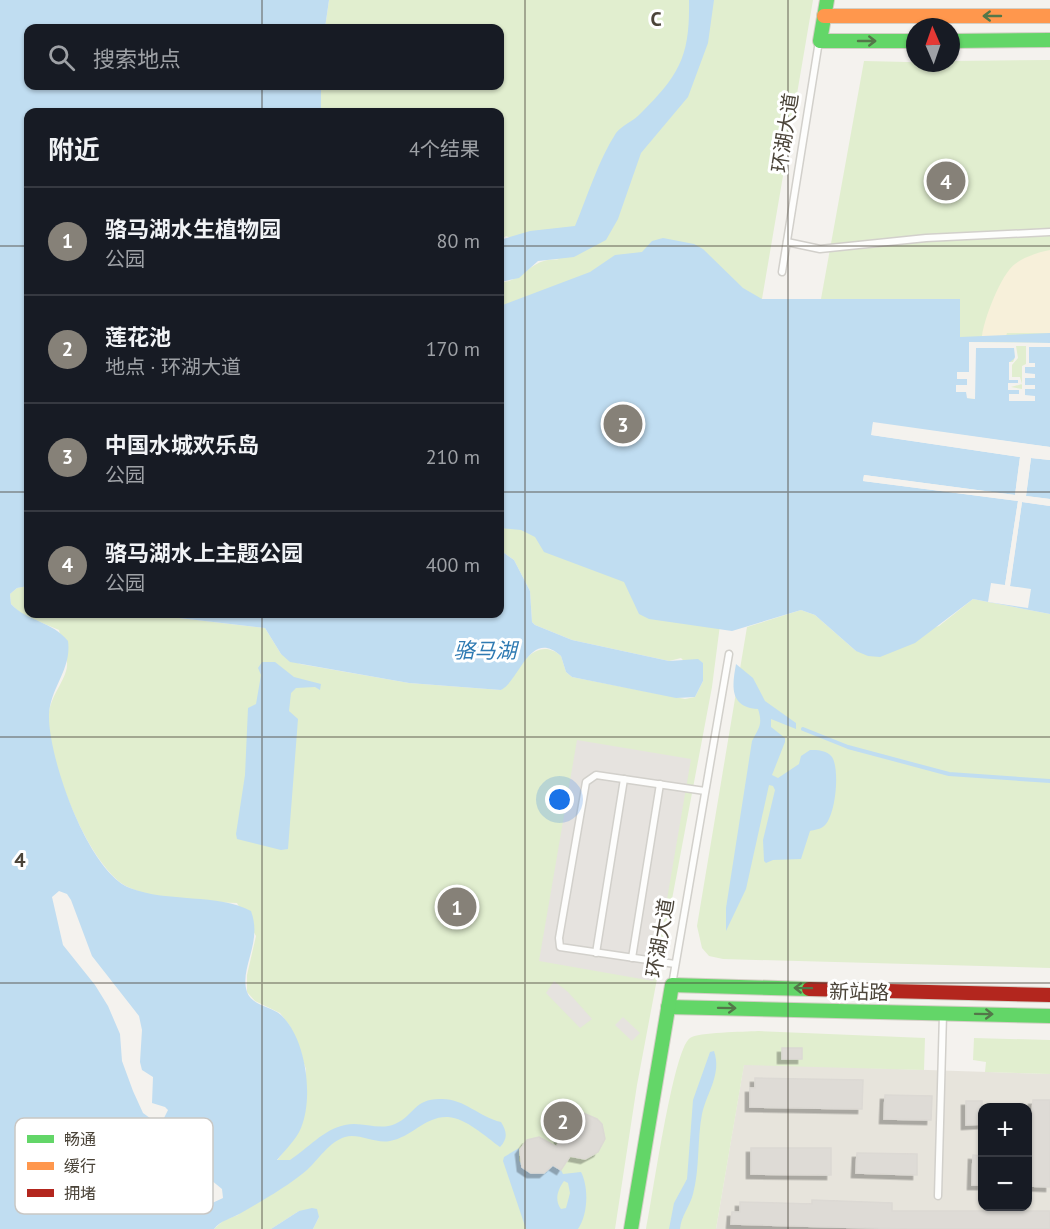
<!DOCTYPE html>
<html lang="zh">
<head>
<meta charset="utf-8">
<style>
  body { margin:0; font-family:"PT Sans","Noto Sans SC",sans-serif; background:#242831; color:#f1f3f6 }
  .controls { position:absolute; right:18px; bottom:18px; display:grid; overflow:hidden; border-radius:12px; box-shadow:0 2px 4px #0004 }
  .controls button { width:54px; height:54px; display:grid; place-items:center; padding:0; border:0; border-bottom:2px solid #363941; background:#171b24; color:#f1f3f6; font:30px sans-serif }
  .compass { position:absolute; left:906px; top:18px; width:54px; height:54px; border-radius:50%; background:#171b24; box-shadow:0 2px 4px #0004; rotate:358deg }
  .you { position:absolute; left:560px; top:800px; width:21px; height:21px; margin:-15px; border:4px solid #fff; border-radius:50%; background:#1a73e8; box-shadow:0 0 0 9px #1a73e833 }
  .badge { display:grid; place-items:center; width:39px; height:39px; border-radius:50%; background:#868178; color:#fff; font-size:20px; font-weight:700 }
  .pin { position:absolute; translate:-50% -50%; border:3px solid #fff; box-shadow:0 2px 6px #0006 }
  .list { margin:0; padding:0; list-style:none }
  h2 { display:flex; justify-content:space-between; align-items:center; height:78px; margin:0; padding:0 24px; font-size:26px }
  h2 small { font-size:20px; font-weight:400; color:#9ea1a6 }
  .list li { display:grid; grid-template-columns:39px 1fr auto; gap:18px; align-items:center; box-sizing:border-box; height:108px; padding:0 24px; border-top:2px solid #363941 }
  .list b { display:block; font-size:22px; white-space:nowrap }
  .list p { margin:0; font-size:20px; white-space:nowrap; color:#9ea1a6 }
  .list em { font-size:20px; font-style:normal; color:#9ea1a6 }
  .icon { flex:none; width:33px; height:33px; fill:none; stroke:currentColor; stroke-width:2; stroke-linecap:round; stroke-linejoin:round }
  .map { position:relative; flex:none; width:1050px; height:1229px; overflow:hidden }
  .search { position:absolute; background:#171b24; box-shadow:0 2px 4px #0004; left:24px; top:24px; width:480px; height:66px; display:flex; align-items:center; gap:15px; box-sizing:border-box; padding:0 21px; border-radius:12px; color:#9ea1a6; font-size:22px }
  .panel { position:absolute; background:#171b24; box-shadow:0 2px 4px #0004; left:24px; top:108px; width:480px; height:510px; border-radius:12px }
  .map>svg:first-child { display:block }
  .residential { fill:#e7e4dc; fill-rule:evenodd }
  .green { fill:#e1eecf }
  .sand { fill:#f7f0da }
  .parking { fill:#e6e3df }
  .water { fill:#c0ddf1; fill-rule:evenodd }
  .pier { fill:#f4f2ee; fill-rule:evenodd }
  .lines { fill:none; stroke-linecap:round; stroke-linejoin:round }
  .stream { stroke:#c0ddf1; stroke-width:4 }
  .building { fill:#dedbd6; stroke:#dcd9d4; stroke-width:1.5; filter:url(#shadow) }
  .lane-casing { stroke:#d2d0cb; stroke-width:9 }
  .fast-casing { stroke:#d3cfc5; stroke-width:16 }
  .slow-casing { stroke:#d3cfc5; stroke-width:16 }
  .jam-casing { stroke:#d3cfc5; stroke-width:16 }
  .lane { stroke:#fdfdfc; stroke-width:6 }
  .fast { stroke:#63d668; stroke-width:14 }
  .slow { stroke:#ff974d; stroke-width:14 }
  .jam { stroke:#b3261e; stroke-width:14 }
  .oneway { stroke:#537749 }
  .grid { fill:none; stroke:#4b4439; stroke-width:1.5; stroke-opacity:0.55 }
  .labels { text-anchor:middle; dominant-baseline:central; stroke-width:6; stroke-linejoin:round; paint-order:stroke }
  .street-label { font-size:20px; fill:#4b4439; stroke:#fff }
  .water-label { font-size:21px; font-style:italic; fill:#2e7ab2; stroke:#fff }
  .key { fill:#fff; stroke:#c9c7c4; stroke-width:1.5 }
  .key-label { font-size:16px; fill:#4b4439 }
  .grid-label { font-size:20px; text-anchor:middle; font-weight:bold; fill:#4b4439; stroke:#fff; stroke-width:6; stroke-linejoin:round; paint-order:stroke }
</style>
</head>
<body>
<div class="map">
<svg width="1050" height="1229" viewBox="0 0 1050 1229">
  <defs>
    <filter id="shadow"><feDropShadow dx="-4.5" dy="4.5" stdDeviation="0" flood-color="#0004"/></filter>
  </defs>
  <rect width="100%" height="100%" fill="#f4f2ee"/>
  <path class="residential" d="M744,1064L1050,1074V1229H716ZM982,1108H1028V1206H982Z"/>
  <g class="green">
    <path d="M329,0H813L762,299L712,687L637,1085L615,1229H313L319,1217L299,1211L271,1229H214L224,1220L238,1215L301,1127L306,1069L290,1026L280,1013L255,1001L247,992V975L256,936L237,903C202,901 161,903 128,887C89,869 44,754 49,712C51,696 66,679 67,666C68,655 61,640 59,630L21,614L11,604L10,594L17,588L28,586V614H145L265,628L281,654L300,664L409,683L501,690C515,673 535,633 561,656L566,672L572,677L685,699L695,697L703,681L681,658L669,661L572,640L535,625L532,622L530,591L514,560L500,550V282C524,283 531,256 559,260L506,236L500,240V112H321V86H500V28H325Z"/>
    <path d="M1050,60V427L967,398L821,299L864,61L951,63V61Z"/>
    <path d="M973,599L1050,614V968L723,959L709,956L702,948L697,926L747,627L801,610L815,615L856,651L939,626Z"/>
    <path d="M758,1031L925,1038L924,1070L744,1065L716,1229H646C652,1201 673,1049 690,1038C698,1032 744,1032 758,1031Z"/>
    <path d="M974,1038L1050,1040V1074L985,1072L986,1062L973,1060Z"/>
  </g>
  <path class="sand" d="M1050,250V333H1007L1006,336H982C984,319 1001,274 1015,264C1024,257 1039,252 1050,250Z"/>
  <g class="parking">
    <path d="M577,740L691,759L653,981L539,961Z"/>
    <path d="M554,981L568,992L592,1019L580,1028L546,993Z"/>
    <path d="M623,1017L640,1033L632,1041L615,1025Z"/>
  </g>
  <g class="water">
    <path d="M0,0H329L325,28H28V86H321V112H28V586L17,588L10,594L11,604C28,622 52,621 68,641C72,669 50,688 49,715C48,757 88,872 130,888C168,903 218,893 251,911C263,943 239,968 247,992C252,1006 271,1006 281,1015C306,1038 314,1097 301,1128C296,1140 285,1150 277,1160H290C307,1149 324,1129 345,1125C362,1121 379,1131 395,1124C415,1115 414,1098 442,1099C465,1099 479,1117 501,1122C507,1132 508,1138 500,1147C486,1137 466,1118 448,1117C425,1116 412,1137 390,1141C375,1144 359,1133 345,1137C329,1142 318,1160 307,1170C287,1187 263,1200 241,1213C231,1219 221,1220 214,1229H0ZM59,891L67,894L71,900L92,956L139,1016L142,1030L140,1062L142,1070L153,1077L152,1103L165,1107L168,1110L164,1118L154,1121L143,1113L133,1091L122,1061L120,1034L108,1006L95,985L63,945L52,897ZM188,1124H195L207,1132L209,1136L195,1151L183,1148L180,1142L183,1128ZM188,1166H194L222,1189L223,1198L208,1205C197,1198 187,1185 183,1173Z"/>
    <path d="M689,0H714L708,43L688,97L641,153L618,219L606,240L574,257L538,261L519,278L500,282V240L530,231L575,226C588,195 598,161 616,133C622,125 634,121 641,113C680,74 690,56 689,0Z"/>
    <path d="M663,238L694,244L703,249L743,288L762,299H960V337L1050,333V343L969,342V372H957V379H967V385L956,386V392H967V398L975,399V348H1015V358L1010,362V380H1018L1019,384H1009L1008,390H1019V394H1009V400L1035,401L1025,396V389H1035L1025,385V378H1035L1025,374V367H1034L1029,363V346L1050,347V447L873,423L872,435L1020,457L1015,495L864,475L863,481L1018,501L1005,585L1010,586L1022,502L1050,506V614L973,599L915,643L880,657L868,656L856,651L815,615L801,610L732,631L649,619L639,614L624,582L544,552L535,537L521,530L500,528V306L590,272L615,255L642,252L652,241Z"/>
    <path d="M1031,458L1050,460V499L1026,496Z"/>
    <path d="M500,550L514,560L530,591L532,622L535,625L572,640L669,661L698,659L703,663V681L695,697L676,698L572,677L566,672L561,656C530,628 520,680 501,690L409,683L290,662L281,654L265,628L145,614H500Z"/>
    <path d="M262,662H275L294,677L321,684L320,690L315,687L296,688L291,693L289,711L298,719L288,849L281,850L237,839L236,834L245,775L248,708L256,704L261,675L258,668Z"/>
    <path d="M736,664L753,678L765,701L796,723V729L771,719V727L785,738V742L772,775L778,778L799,764L801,756L810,750C817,750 827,750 832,757C840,769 836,816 824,826C821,829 814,830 810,831L801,859L773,860L766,863L764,861L763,840L775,790L773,786L769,785L746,889L726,931V908L752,741C759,728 763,724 758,709C729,707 732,686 736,664Z"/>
    <path d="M714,1051C722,1074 707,1092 702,1114C697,1140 700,1168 693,1194C690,1206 681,1216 680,1229H669L674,1203L687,1179L693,1100L710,1052Z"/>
    <path d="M519,1148V1161L531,1173H544L553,1165L561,1170L563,1174L581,1172C589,1187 588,1215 578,1229H526L503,1161L504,1157ZM564,1181L568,1183L570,1193L566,1208L561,1209C554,1200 558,1189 564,1181Z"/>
    <path d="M312,1208L317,1209L319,1217L313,1229H271L299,1211Z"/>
  </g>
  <g class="pier">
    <path d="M969,342L1050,343V347H1029V363H1035V367H1025V373L1035,374V378H1025V385H1035V389H1025V395L1035,396V401H1009V394H1019V390H1008V383H1018V380H1009V362H1013L1015,357L1014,348H976L975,399L967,398L966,392H956V385H967V379H957V372H969ZM1016,346H1026V364L1022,366V389L1011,387L1022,384L1020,377H1012V365L1018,358Z"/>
    <path d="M873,422L1050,447V450L1025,447L876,426L875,432L1022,455L1018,495L1016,498L1050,503V506L1022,502L1010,586L1031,589L1028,608L988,602L991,583L1005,585L1018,501L863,481L864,475L1015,495L1020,457L871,435Z"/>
    <path d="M1029,455L1050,457V460L1031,458L1026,496L1050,499V502L1023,498Z"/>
  </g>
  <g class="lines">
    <path class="stream" d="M803,729L848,747L949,774L1050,781"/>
  </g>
  <g class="building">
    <rect x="782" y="1048" width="20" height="11"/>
    <path d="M755,1078L863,1080L862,1109L750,1107V1088H755Z"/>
    <path d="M885,1095L932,1096L931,1120L884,1119Z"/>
    <path d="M1033,1100H1050V1187L1028,1186Z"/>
    <path d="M966,1101H982V1124L966,1125Z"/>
    <path d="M583,1113L597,1119L602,1124L605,1139L598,1152L585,1159L570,1156L561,1170L553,1165L544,1173H531L522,1167L520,1150L527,1140L539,1137L557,1147L563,1122L575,1114Z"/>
    <path d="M751,1148H831V1175L751,1174Z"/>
    <path d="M857,1153L917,1154V1175L856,1173Z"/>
    <path d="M973,1155L982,1156V1185H972Z"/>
    <path d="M812,1200L892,1203V1211H1050V1229H908L731,1224L732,1212H740V1202L812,1204Z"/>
  </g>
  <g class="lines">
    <g class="lane-casing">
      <g id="lane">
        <path d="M787,242L820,249L926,238L1050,232"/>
        <path d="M782,272L819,41"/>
        <path d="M596,953L624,779"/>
        <path d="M632,958L660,784"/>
        <path d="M675,964L560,947L559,938L586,782L596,775L705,791"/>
        <path d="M672,985L729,654"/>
        <path d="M938,1196L943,1014"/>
      </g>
    </g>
    <g class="fast-casing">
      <g id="fast">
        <path d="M827,0L820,41H915"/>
        <path d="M951,41L1050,40"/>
        <path d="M668,1007L1050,1016"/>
        <path d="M631,1229L672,985L809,989"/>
      </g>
    </g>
    <g class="slow-casing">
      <path id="slow" d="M824,16H1050"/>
    </g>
    <g class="jam-casing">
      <path id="jam" d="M809,989L1050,995"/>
    </g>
    <use href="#lane" class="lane"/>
    <use href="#fast" class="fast"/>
    <use href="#slow" class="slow"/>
    <use href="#jam" class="jam"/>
  </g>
  <defs><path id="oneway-shaft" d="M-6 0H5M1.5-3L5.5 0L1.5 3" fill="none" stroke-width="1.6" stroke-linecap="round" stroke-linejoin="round" transform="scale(1.5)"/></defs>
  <g class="oneway">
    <use href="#oneway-shaft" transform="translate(992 16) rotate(180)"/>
    <use href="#oneway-shaft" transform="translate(867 41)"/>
    <use href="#oneway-shaft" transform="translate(803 988) rotate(-179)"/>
    <use href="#oneway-shaft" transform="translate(727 1008) rotate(1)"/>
    <use href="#oneway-shaft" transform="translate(984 1014) rotate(1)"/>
  </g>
  <path class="grid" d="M262,0V28M525,0V1229M788,0V1229M262,86V112M0,246H28M500,246H1050M0,492H28M500,492H1050M262,614V1229M0,737H1050M0,983H1050"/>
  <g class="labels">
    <g class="street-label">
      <text transform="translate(785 133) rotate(-81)">环湖大道</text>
      <text transform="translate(660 938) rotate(-80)">环湖大道</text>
      <text transform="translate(859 992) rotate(1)">新站路</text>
    </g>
    <g class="water-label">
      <text x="485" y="650">骆马湖</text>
    </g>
  </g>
  <rect x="15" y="1118" width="198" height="96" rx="9" class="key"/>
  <rect x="27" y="1135" width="27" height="8" fill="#63d668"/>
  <rect x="27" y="1162" width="27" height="8" fill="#ff974d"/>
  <rect x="27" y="1189" width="27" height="8" fill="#b3261e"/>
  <g class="key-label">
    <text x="64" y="1145">畅通</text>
    <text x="64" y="1172">缓行</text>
    <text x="64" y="1199">拥堵</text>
  </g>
  <g class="grid-label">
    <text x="656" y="26">C</text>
    <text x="20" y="867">4</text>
  </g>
</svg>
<div class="controls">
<button>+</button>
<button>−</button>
</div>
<svg class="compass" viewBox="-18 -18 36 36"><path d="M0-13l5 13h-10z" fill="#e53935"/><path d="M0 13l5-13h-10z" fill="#9ea1a6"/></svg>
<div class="you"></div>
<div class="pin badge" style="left:457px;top:907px">1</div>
<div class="pin badge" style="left:563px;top:1121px">2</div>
<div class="pin badge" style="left:623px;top:424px">3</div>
<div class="pin badge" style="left:946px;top:181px">4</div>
<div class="search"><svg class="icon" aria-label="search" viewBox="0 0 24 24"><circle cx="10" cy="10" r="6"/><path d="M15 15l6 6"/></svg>搜索地点</div>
<section class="panel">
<h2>附近<small>4个结果</small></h2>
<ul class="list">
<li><span class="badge">1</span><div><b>骆马湖水生植物园</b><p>公园</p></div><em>80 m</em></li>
<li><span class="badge">2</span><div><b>莲花池</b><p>地点 · 环湖大道</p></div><em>170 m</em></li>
<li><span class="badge">3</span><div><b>中国水城欢乐岛</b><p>公园</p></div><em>210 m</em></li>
<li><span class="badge">4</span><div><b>骆马湖水上主题公园</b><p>公园</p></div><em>400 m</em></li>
</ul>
</section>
</div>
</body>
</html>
